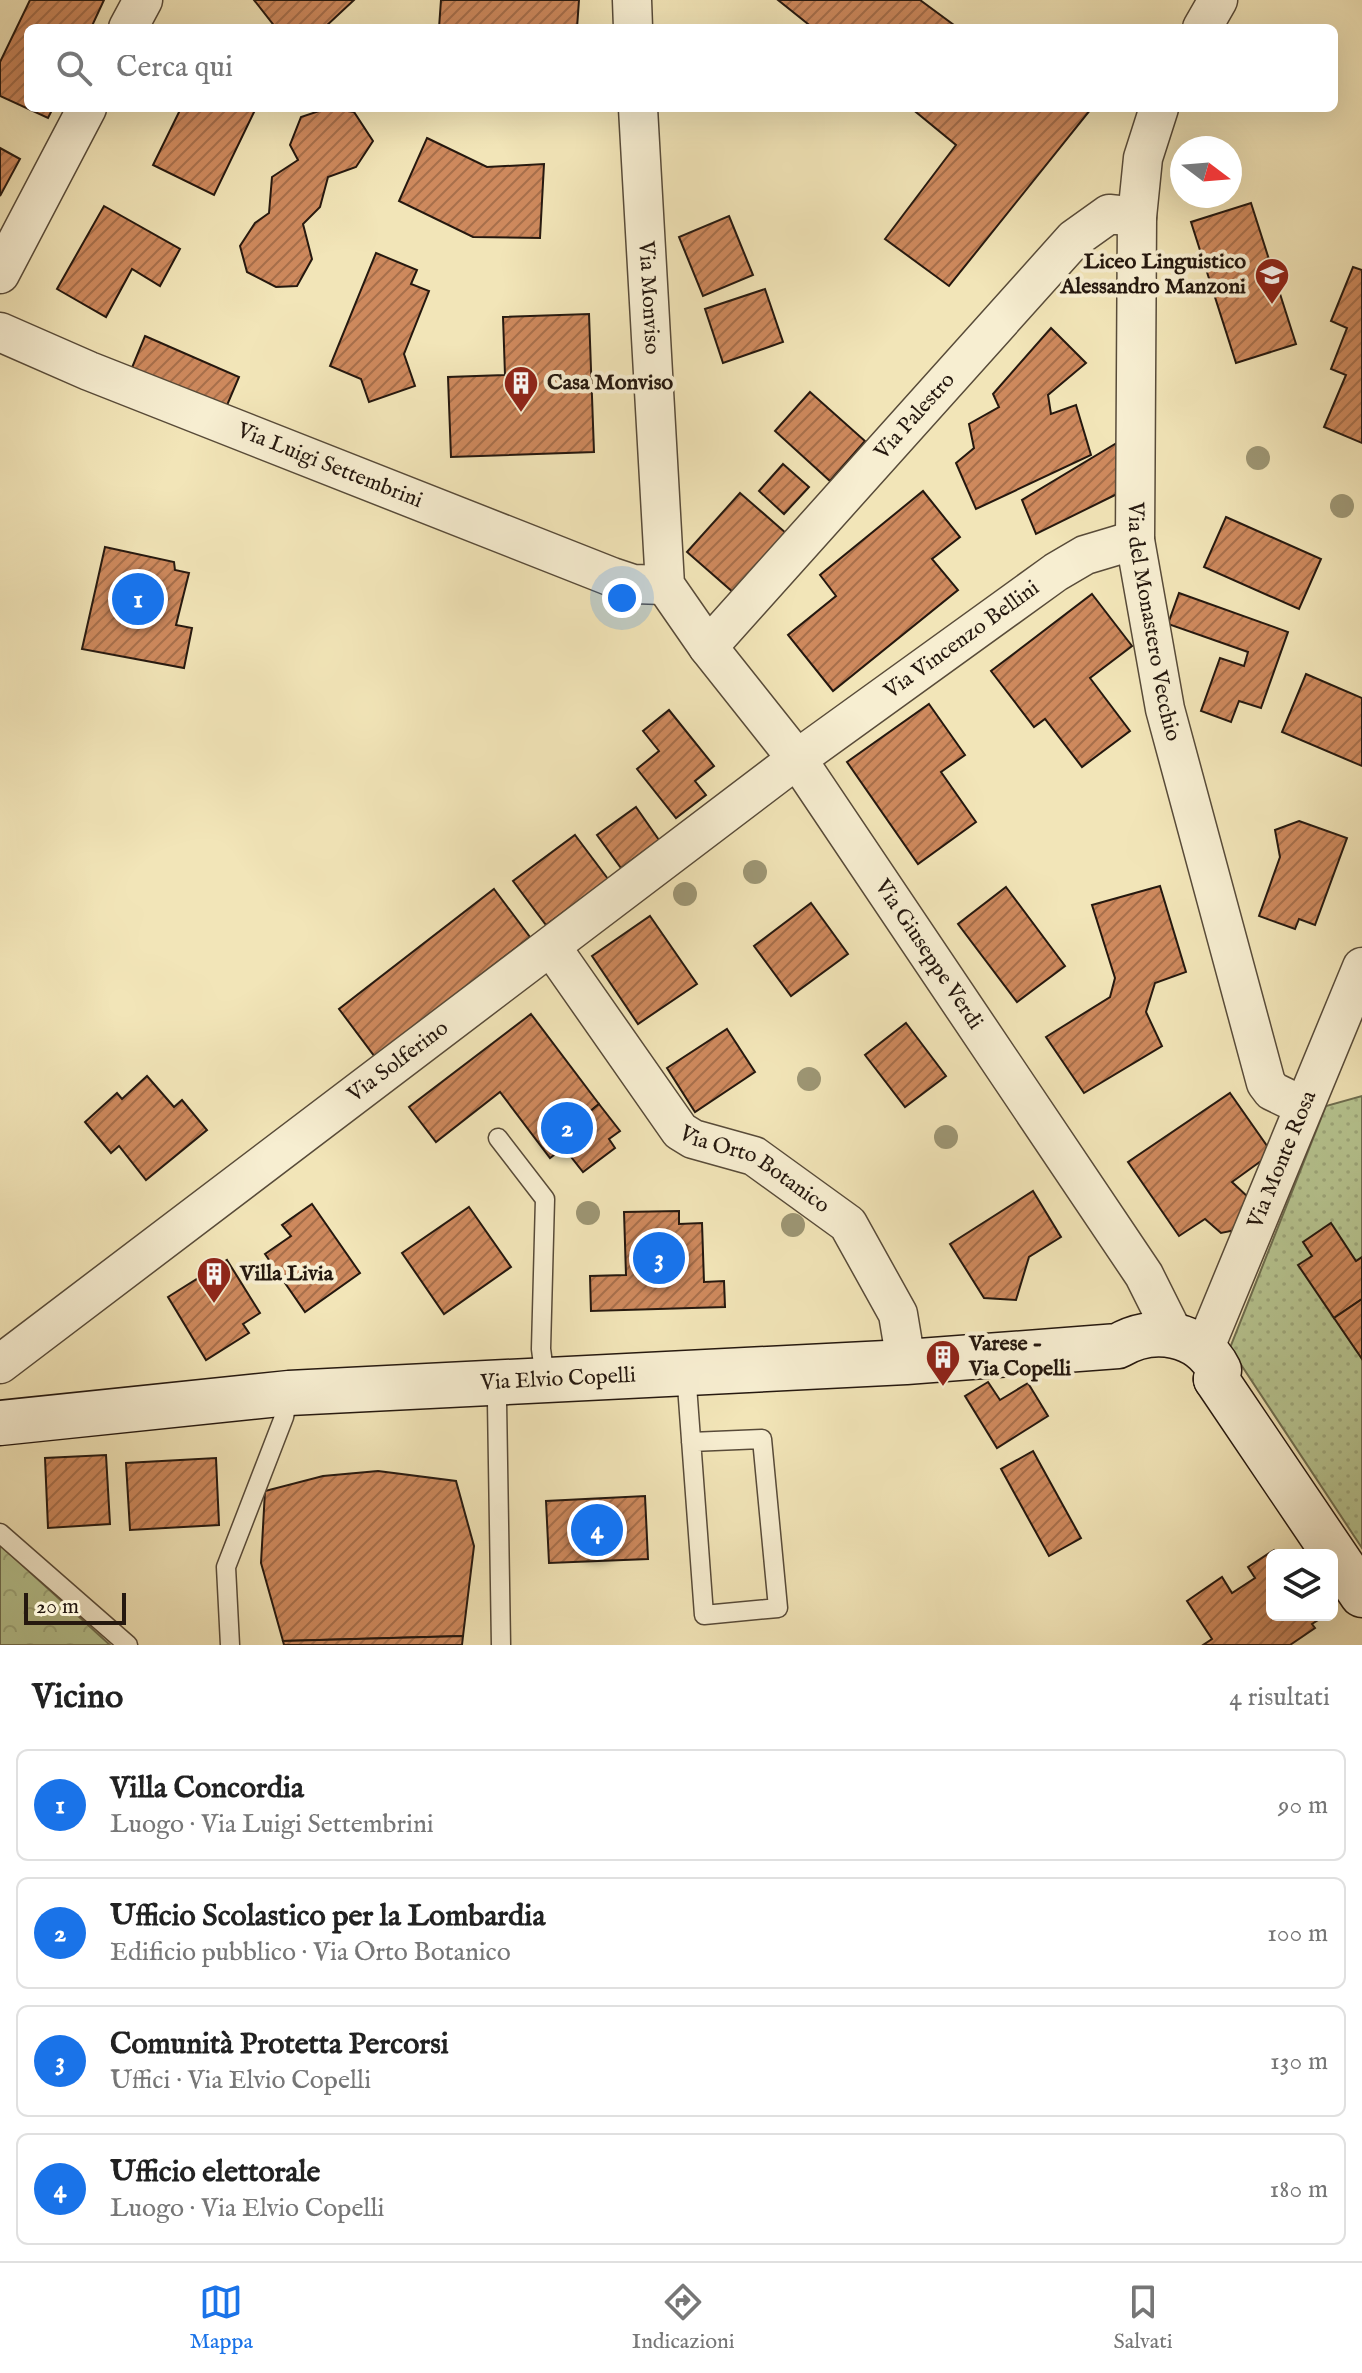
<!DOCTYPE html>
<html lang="it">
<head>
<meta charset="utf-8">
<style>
  body { margin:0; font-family:"IM FELL English",serif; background:#f2f2f2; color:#222 }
  .controls { position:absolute; right:24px; bottom:24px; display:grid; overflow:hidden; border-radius:12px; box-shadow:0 8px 32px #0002 }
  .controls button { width:72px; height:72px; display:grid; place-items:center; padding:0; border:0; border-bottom:2px solid #e0e0e0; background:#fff; color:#222; font:40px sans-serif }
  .compass { position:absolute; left:1170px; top:136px; width:72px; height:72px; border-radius:50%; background:#fff; box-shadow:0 8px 32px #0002; rotate:106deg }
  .scale { position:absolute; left:24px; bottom:20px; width:102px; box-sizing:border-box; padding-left:8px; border:4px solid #25180f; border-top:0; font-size:22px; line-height:28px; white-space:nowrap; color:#25180f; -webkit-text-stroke:6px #f7eed1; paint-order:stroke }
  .you { position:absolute; left:622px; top:598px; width:28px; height:28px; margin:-20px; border:6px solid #fff; border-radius:50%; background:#1a73e8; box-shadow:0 0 0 12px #1a73e833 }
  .badge { display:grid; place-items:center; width:52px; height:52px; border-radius:50%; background:#1a73e8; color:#fff; font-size:26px; font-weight:700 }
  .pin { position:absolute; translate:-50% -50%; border:4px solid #fff; box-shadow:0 2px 8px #0006 }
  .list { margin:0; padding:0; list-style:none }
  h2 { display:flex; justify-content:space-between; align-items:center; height:104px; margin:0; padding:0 32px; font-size:34px }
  h2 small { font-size:26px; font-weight:400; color:#767676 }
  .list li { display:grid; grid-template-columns:52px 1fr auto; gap:24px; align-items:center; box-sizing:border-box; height:112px; margin:0 16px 16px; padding:0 16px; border:2px solid #e0e0e0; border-radius:12px }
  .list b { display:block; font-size:30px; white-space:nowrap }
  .list p { margin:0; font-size:26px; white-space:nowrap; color:#767676 }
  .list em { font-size:26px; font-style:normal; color:#767676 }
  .icon { flex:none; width:44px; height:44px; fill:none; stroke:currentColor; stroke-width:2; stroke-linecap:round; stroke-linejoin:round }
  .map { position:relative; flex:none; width:1362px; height:1645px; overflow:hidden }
  .search { position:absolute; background:#fff; box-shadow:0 8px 32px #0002; left:24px; right:24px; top:24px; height:88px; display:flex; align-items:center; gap:20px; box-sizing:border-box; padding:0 28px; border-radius:12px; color:#767676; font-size:30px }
  .sheet { height:616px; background:#fff }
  nav { display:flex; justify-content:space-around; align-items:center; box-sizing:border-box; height:112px; border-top:2px solid #e0e0e0; background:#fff; font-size:22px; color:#767676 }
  nav a { display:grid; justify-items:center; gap:4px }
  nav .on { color:#1a73e8 }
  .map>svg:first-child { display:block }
  .park { fill:url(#park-crowns); stroke:#6e6e50; stroke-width:2 }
  .garden { fill:url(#garden-dots); stroke:#6e6e50; stroke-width:2 }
  .building { fill:url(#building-hatch); stroke:#25180f; stroke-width:2 }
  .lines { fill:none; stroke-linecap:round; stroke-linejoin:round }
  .service-casing { stroke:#584b39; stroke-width:21 }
  .minor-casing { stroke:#584b39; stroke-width:41 }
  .secondary-casing { stroke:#25180f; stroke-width:47 }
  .service { stroke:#f7eed1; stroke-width:18 }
  .minor { stroke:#f7eed1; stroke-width:38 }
  .secondary { stroke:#f7eed1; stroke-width:44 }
  .tree { fill:#9d9674 }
  .labels { text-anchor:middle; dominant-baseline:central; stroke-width:8; stroke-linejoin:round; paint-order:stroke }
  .poi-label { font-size:22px; font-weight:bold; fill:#25180f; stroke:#f7eed1; text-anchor:start }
  .street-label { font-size:22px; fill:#25180f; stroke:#f7eed1 }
</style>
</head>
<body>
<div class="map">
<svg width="1362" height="1645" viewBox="0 0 1362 1645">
  <defs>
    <pattern id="park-crowns" width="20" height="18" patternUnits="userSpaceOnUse" patternTransform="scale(2)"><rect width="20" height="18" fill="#b7c591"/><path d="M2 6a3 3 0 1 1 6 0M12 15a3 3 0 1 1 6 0" fill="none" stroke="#9da87c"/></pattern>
    <pattern id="garden-dots" width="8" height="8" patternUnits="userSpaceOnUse" patternTransform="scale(2)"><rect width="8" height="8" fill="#b7c591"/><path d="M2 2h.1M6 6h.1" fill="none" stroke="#9da87c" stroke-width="1.8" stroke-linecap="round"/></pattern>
    <pattern id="building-hatch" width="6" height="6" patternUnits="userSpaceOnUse" patternTransform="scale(2)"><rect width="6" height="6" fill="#ce895d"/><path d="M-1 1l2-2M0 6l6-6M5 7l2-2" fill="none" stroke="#a76f4b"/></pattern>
  </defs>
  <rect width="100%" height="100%" fill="#f2e5b8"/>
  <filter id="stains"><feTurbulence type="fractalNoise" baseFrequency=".0025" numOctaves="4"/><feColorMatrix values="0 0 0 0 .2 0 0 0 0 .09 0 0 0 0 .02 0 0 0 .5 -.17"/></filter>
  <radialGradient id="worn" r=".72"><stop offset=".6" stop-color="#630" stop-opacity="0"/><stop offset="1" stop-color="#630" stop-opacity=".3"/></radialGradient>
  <path class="park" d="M0,1545L110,1645H0Z"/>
  <path class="garden" d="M1362,1096V1548L1230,1348L1326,1106Z"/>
  <g class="building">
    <path d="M30,0H104L91,28H28V108H53L48,118L0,96V62Z"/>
    <path d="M254,0H354L324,28H276Z"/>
    <path d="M441,0H579L577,28H439Z"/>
    <path d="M778,0H920L958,28H813Z"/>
    <path d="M181,108H256L214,195L153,165Z"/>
    <path d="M328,108L354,112L373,141L356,167L328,177L320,207L303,224L312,259L297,286L276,287L247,272L240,246L255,223L269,213L272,177L298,160L290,145L301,117Z"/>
    <path d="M911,108L1091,109L949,286L885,239L956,145Z"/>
    <path d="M427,138L487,167L544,164L540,238L473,237L399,201Z"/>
    <path d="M0,148L20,159L0,196Z"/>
    <path d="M1251,203L1296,344L1236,363L1191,222Z"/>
    <path d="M104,206L180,249L160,286L132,269L106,317L57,289Z"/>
    <path d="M729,216L753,275L703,296L679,237Z"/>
    <path d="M376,253L417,270L411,284L429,291L404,354L415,386L369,402L361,379L330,366Z"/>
    <path d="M1353,267L1362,270V443L1324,427L1346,375L1331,369L1347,328L1331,321Z"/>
    <path d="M765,289L783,342L723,363L705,309Z"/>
    <path d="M589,314L594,452L451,457L448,377L505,375L503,317Z"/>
    <path d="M1051,328L1086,363L1048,395L1051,414L1076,405L1091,455L976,509L956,463L974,448L969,424L999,407L993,394Z"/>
    <path d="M145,336L239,377L225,410L131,370Z"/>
    <path d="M810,392L865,441L830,481L775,431Z"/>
    <path d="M1120,441L1119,493L1036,534L1022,500Z"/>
    <path d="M783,464L809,487L784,514L759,491Z"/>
    <path d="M923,491L960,537L932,559L958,590L833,691L788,635L836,596L820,575Z"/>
    <path d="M740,493L787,534L734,593L687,552Z"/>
    <path d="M1226,517L1321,559L1299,609L1204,567Z"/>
    <path d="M105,547L174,562L175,570L189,573L176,625L192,628L184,668L82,649Z"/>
    <path d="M1179,593L1288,632L1261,708L1239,701L1231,722L1201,711L1220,658L1244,666L1248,652L1168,624Z"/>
    <path d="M1092,594L1132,646L1090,678L1130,731L1082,767L1045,719L1034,727L991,671Z"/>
    <path d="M1306,674L1362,698V766L1282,732Z"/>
    <path d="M929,704L965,755L941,772L976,822L918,864L847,762Z"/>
    <path d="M669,710L714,766L695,781L706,795L676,818L637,769L659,751L643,731Z"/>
    <path d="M636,807L659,840L621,868L597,835Z"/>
    <path d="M1299,821L1347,838L1315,925L1299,919L1295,929L1259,916L1280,857L1275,830Z"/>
    <path d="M575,835L608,879L546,925L513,881Z"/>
    <path d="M1160,886L1186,972L1155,983L1146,1012L1162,1046L1084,1093L1046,1037L1110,997L1115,978L1092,905Z"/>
    <path d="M1006,887L1065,966L1017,1002L958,924Z"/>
    <path d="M494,889L530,937L375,1057L339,1009Z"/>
    <path d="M811,903L848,954L791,996L754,946Z"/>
    <path d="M650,916L697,984L638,1024L592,956Z"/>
    <path d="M531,1014L599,1104L587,1114L595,1124L550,1158L500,1092L436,1142L409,1107Z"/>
    <path d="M906,1023L946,1076L905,1107L865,1055Z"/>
    <path d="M727,1029L755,1072L695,1112L667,1068Z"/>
    <path d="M147,1076L174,1107L182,1100L207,1130L146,1180L119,1146L111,1153L85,1122L117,1093L122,1099Z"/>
    <path d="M1230,1093L1272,1153L1232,1182L1249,1198L1241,1229L1221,1233L1205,1219L1179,1236L1128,1162Z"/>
    <path d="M599,1104L620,1131L609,1139L615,1148L583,1172L564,1148L595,1124L587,1114Z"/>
    <path d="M1033,1191L1061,1237L1029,1257L1016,1300L984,1298L950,1244Z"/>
    <path d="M312,1204L360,1273L305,1312L265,1254L291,1236L282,1225Z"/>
    <path d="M469,1207L511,1267L444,1314L402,1253Z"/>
    <path d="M679,1211V1224L702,1223L704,1282L724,1281L725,1307L591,1311L590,1276L626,1275L624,1212Z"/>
    <path d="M1331,1223L1356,1261L1362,1257V1299L1334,1318L1298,1265L1312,1256L1303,1242Z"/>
    <path d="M227,1260L260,1313L243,1324L249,1333L206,1360L168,1297Z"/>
    <path d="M1362,1299V1359L1334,1318Z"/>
    <path d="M988,1382L1000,1400L1028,1383L1048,1416L997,1448L965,1396Z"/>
    <path d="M1033,1451L1081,1538L1049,1556L1001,1469Z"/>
    <path d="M106,1455L110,1524L48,1528L45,1458Z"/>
    <path d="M216,1458L219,1525L130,1530L126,1463Z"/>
    <path d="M378,1471L456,1481L474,1546L463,1636L283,1641L261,1563L265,1491L323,1476Z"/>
    <path d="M645,1496L648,1559L549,1563L546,1501Z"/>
    <path d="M1274,1550L1278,1555H1272V1615H1326L1312,1624L1315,1628L1290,1645H1203L1212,1639L1187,1601L1222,1577L1232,1593L1255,1578L1248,1567Z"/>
    <path d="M463,1636L462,1645H284L283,1641Z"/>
  </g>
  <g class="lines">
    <g class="service-casing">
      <g id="service">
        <path d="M498,1138L545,1199L541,1349L545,1379"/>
        <path d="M686,1372L704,1615L778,1608L762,1439L691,1442"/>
        <path d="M489,1383L497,1402L501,1645"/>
        <path d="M0,1533L128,1645"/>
        <path d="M230,1645L226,1567L284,1417L289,1393"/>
      </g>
    </g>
    <g class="minor-casing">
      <g id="minor">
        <path d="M632,0L633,28"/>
        <path d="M128,28L143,0"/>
        <path d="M1202,28L1218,0"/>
        <path id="s1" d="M638,108L665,585L708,647L797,759L1144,1275L1174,1335"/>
        <path id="s2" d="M1159,108L1143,158L1137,217L1135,540L1165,709L1266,1083L1272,1091L1303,1106"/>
        <path d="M0,274L87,108"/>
        <path id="s3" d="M0,332L89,371L612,577L633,584L665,585"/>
        <path id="s4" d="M708,647L1074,239L1109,214L1137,217"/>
        <path id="s5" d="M552,948L680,1131L693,1139L754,1156L848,1224L898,1314L906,1362"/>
        <path id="s6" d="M1203,1352L1362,967"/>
        <path id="s7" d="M0,1364L797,759L1056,572L1085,555L1135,540"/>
      </g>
    </g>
    <g class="secondary-casing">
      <g id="secondary">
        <path d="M1216,1379L1362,1595"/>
        <path id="s8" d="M0,1423L289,1393L906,1362L1118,1346C1153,1325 1200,1332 1219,1370L1216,1379"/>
      </g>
    </g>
    <use href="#service" class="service"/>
    <use href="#minor" class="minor"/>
    <use href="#secondary" class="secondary"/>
  </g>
  <g class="tree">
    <circle cx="1258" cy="458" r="12"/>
    <circle cx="1342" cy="506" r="12"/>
    <circle cx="755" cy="872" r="12"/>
    <circle cx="685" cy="894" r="12"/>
    <circle cx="809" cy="1079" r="12"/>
    <circle cx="946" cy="1137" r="12"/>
    <circle cx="588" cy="1213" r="12"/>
    <circle cx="793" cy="1225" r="12"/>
  </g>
  <defs>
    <g id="school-pin" transform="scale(1.8)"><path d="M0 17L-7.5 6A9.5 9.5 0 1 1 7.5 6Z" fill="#8f2418" stroke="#f7eed1"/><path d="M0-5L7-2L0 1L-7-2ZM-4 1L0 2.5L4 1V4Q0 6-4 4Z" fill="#fff"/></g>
    <g id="building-pin" transform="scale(1.8)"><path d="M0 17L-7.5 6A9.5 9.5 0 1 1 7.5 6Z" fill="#8f2418" stroke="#f7eed1"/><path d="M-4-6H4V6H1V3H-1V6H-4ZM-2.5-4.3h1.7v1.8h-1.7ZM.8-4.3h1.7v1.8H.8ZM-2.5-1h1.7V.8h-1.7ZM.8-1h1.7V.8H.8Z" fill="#fff"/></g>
  </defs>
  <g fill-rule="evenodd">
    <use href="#school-pin" x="1272" y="275"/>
    <use href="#building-pin" x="521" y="383"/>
    <use href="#building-pin" x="214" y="1274"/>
    <use href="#building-pin" x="943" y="1357"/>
  </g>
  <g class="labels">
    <g class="poi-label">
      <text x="1246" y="262" text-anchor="end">Liceo Linguistico<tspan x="1246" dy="25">Alessandro Manzoni</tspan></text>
      <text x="547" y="383">Casa Monviso</text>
      <text x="240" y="1274">Villa Livia</text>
      <text x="969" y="1344">Varese -<tspan x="969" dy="25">Via Copelli</tspan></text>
    </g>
    <g class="street-label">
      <text stroke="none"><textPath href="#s1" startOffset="190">Via Monviso</textPath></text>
      <text stroke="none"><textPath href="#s4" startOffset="310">Via Palestro</textPath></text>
      <text stroke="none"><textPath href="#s3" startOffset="356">Via Luigi Settembrini</textPath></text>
      <text stroke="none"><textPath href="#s2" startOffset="518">Via del Monastero Vecchio</textPath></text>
      <text stroke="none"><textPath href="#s7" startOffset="1204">Via Vincenzo Bellini</textPath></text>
      <text stroke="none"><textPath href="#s1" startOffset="932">Via Giuseppe Verdi</textPath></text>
      <text stroke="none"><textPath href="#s7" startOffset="500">Via Solferino</textPath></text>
      <text stroke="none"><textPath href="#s6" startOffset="208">Via Monte Rosa</textPath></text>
      <text stroke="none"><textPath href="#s5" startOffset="308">Via Orto Botanico</textPath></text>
      <text stroke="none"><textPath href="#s8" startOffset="560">Via Elvio Copelli</textPath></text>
    </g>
  </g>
  <rect width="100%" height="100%" filter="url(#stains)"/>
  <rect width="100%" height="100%" fill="url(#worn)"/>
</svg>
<div class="controls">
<button><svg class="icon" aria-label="layers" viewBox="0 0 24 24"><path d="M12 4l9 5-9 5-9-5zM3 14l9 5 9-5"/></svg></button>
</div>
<svg class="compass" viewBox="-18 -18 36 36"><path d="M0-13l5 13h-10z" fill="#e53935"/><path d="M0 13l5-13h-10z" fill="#767676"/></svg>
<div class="scale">20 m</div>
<div class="you"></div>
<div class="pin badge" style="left:138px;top:599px">1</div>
<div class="pin badge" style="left:567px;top:1128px">2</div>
<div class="pin badge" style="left:659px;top:1258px">3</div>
<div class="pin badge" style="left:597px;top:1530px">4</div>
<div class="search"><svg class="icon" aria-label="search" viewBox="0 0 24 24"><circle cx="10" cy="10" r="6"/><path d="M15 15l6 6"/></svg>Cerca qui</div>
</div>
<section class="sheet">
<h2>Vicino<small>4 risultati</small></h2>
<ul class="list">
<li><span class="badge">1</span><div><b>Villa Concordia</b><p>Luogo · Via Luigi Settembrini</p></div><em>90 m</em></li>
<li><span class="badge">2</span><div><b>Ufficio Scolastico per la Lombardia</b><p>Edificio pubblico · Via Orto Botanico</p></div><em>100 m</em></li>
<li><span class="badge">3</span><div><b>Comunità Protetta Percorsi</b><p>Uffici · Via Elvio Copelli</p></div><em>130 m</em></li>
<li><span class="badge">4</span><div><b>Ufficio elettorale</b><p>Luogo · Via Elvio Copelli</p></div><em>180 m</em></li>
</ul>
</section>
<nav>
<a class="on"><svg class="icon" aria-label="map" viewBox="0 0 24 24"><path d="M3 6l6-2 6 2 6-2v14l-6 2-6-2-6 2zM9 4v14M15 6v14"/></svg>Mappa</a>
<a><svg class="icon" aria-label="directions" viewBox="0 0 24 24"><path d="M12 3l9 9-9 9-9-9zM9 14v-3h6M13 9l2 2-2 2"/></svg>Indicazioni</a>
<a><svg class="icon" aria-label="saved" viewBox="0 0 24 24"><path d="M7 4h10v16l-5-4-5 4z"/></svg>Salvati</a>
</nav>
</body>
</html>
